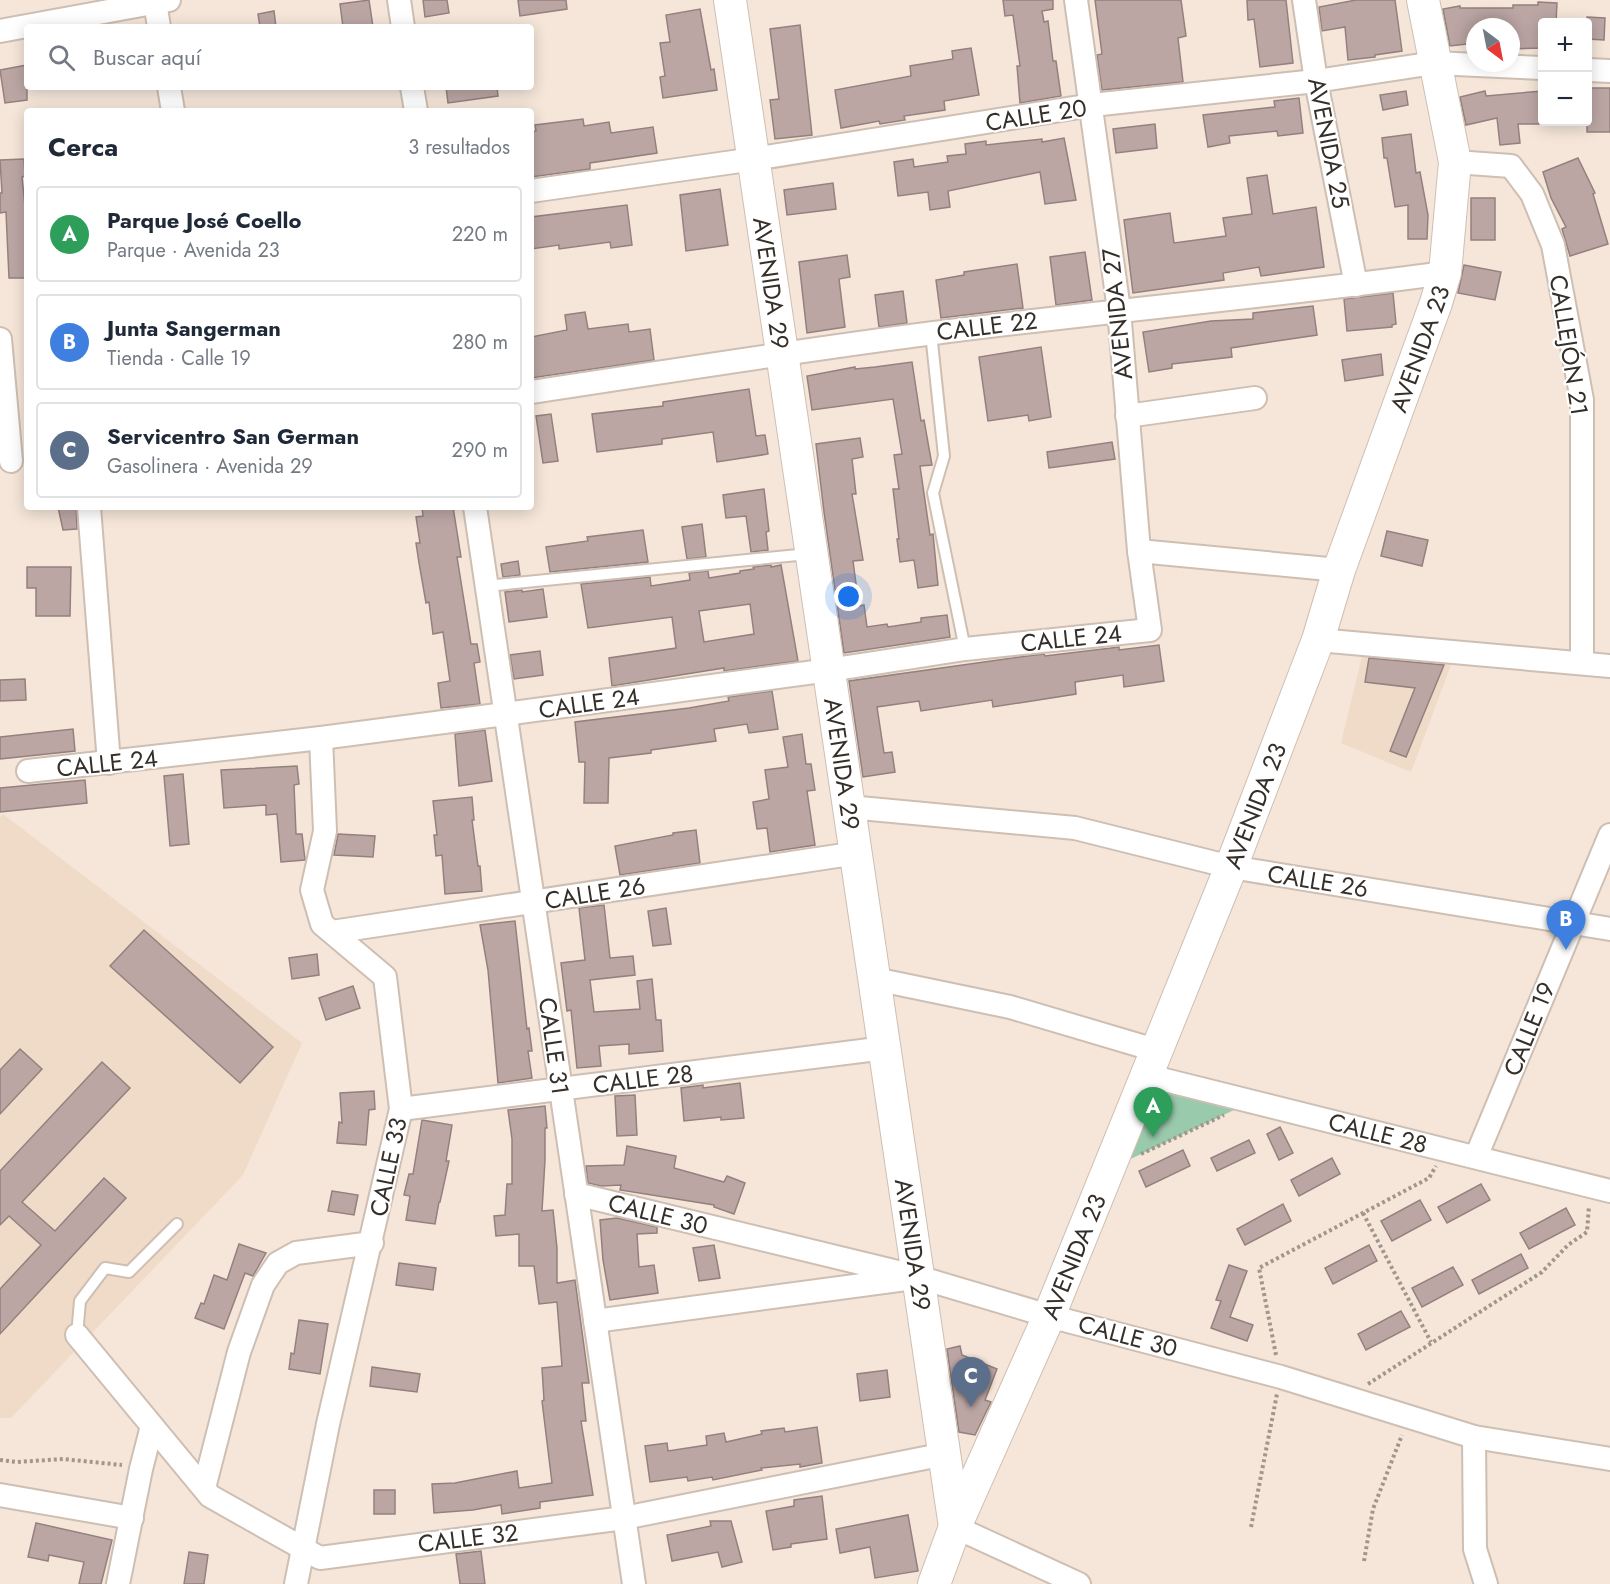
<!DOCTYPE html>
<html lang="es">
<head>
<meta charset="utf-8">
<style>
  body { margin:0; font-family:Jost,sans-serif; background:#f6f6f7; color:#1f2937 }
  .controls { position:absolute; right:18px; top:18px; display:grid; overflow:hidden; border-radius:6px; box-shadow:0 3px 15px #0003 }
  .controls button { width:54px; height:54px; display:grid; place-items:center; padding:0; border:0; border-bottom:2px solid #e0e1e3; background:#fff; color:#1f2937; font:30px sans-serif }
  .compass { position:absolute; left:1466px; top:18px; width:54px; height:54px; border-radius:50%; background:#fff; box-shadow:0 3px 15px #0003; rotate:148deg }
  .you { position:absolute; left:849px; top:597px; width:21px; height:21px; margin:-15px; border:4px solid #fff; border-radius:50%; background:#1a73e8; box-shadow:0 0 0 9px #1a73e833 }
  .badge { display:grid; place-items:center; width:39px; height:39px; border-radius:50%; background:#3a7a19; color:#fff; font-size:20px; font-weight:700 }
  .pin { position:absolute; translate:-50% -50px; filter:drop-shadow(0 2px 3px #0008) }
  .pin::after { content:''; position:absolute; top:32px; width:21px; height:18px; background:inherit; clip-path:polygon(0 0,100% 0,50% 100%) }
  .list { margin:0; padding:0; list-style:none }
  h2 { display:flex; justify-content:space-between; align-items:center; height:78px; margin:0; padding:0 24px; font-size:26px }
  h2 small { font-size:20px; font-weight:400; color:#747a83 }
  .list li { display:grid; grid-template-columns:39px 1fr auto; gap:18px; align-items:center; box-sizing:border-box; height:96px; margin:0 12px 12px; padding:0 12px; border:2px solid #e0e1e3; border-radius:6px }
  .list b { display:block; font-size:22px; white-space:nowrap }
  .list p { margin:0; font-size:20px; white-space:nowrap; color:#747a83 }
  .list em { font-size:20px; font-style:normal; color:#747a83 }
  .icon { flex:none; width:33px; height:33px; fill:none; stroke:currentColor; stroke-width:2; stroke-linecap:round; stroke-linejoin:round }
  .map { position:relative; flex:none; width:1610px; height:1584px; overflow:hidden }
  .search { position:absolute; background:#fff; box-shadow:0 3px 15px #0003; left:24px; top:24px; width:510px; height:66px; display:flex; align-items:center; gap:15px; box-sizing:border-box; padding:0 21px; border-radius:6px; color:#747a83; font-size:22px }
  .panel { position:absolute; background:#fff; box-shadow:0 3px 15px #0003; left:24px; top:108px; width:510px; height:402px; border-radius:6px }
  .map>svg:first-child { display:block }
  .built { fill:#f0dbc8 }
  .green { fill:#9acaac }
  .building { fill:#bba6a4; stroke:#94807e; stroke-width:1.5; fill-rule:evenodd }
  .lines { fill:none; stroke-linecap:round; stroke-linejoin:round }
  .lane-casing { stroke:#cebfb2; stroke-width:14 }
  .street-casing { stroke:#cebfb2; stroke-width:26 }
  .secondary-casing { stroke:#cebfb2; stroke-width:34 }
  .path { stroke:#a1968c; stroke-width:4; stroke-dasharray:3 3; stroke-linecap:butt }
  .lane { stroke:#fff; stroke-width:10 }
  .street { stroke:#fff; stroke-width:22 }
  .secondary { stroke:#fff; stroke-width:32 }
  .labels { text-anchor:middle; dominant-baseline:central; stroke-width:4.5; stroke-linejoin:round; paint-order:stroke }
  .street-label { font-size:24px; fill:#352f2a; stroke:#fff }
</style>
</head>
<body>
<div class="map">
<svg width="1610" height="1584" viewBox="0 0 1610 1584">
  <rect width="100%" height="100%" fill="#f5e6d9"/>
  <g class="built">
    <path d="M1364,648L1452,662L1411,772L1341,743Z"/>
    <path d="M3,814L302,1043L243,1175L11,1418H0V817Z"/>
  </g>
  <path class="green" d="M1149,1082L1234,1110L1120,1164Z"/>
  <g class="building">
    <path d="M369,0L373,27H343L340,4Z"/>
    <path d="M423,0H447L449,13L425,17Z"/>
    <path d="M518,0H566L567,9L520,16Z"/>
    <path d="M1003,0H1053V9L1042,11L1044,22L1048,21L1053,61H1056L1061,96L1020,103L1017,66H1020L1013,15L1005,16Z"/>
    <path d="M1095,0H1181L1186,36L1178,38L1183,82L1102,90L1097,55L1102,54Z"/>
    <path d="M1247,0H1286L1293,63L1260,67L1254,19L1248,20Z"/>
    <path d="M1356,0H1395L1402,51L1375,55V57L1348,60L1345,27L1322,31L1319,7Z"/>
    <path d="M1538,2L1557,3L1556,22H1542V48L1512,49V27H1475V43L1450,46L1443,9L1460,6V8H1513V5H1538Z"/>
    <path d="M700,9L711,70L714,69L717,90L663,98L660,77L665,76L660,43L670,42L666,15Z"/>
    <path d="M274,11L276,27H260L258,14Z"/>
    <path d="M1587,17L1605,18L1604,40L1587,39Z"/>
    <path d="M800,25L812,135L775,139L770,100L779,99L770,29Z"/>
    <path d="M971,48L979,95L944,101L945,110L904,116L905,120L880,124L879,121L841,128L835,90L911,76L910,66L953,59L952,51Z"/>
    <path d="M27,65V100L5,103L0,70Z"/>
    <path d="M446,87H497L498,96L448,103Z"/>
    <rect x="1587" y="88" width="23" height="44"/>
    <path d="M1406,91L1408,105L1383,110L1380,95Z"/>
    <path d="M1485,91L1486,96L1542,91V124H1518L1520,143L1500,145L1497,118L1466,125L1460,97Z"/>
    <path d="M1299,98L1303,133L1278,136L1277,131L1229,136L1230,143L1208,147L1203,115L1275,107L1274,101Z"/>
    <path d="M583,119L584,126L609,122L611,133L653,127L657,153L590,163V169L531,177V132L536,131L535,125Z"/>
    <path d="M1155,124L1157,148L1116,153L1113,129Z"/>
    <path d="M1411,134L1416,173L1420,172L1428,215L1427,239H1408V205L1395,207L1387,158H1384L1382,138Z"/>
    <path d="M1064,138L1076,200L1045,204L1040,172L948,191L950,207L930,210L928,192L898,196L894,162L913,159L914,167L948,162L947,156L966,154L965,144L986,141V145L1042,139V142Z"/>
    <path d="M1578,158L1595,193L1593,194L1608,244L1570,256L1562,229L1566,227L1551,198L1543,172Z"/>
    <path d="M24,159L25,176L22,177L27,226V278H9L6,212L0,213V193H2L0,160Z"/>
    <path d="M1267,175L1273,214L1316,207L1324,267L1261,276L1259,267L1223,273L1224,280L1133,293L1124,220L1170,213L1174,243L1226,236L1223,218L1252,214L1247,178Z"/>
    <path d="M833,183L836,209L787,215L784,190Z"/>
    <path d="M720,189L728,245L686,251L680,195Z"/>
    <rect x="1471" y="198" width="24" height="42"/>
    <path d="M627,205L632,245L611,248L610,242L559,249V245L531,249V217Z"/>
    <path d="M1085,252L1092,300L1056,305L1050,257Z"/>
    <path d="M847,255L850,277L839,279L845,327L807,333L799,262Z"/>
    <path d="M1017,264L1023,308L941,318L936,280L964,275V272Z"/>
    <path d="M1464,265L1501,272L1495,300L1458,293Z"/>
    <path d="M903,291L907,323L879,327L875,295Z"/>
    <path d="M1393,293L1396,324L1392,325V327L1347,331L1344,299Z"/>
    <path d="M1313,306L1317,335L1231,348L1232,357L1172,364V368L1149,372L1143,332L1211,321L1253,319V313Z"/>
    <path d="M585,312L588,329L628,324L629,332L650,329L654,360L531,378V337L567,330L565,315Z"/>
    <path d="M1041,347L1051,417L1029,421L1028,415L988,421L979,357Z"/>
    <path d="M1381,354L1383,375L1345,381L1342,360Z"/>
    <path d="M912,362L921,421L924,420L932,465L920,466L930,535L933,534L938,585L918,588L914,560L900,562L897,539H899L893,489H899L894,455L902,454L893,399L812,410L807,376L855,367V369L875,367Z"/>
    <path d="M749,389L756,436L765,435L768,454L717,462L713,432L662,439V444L597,452L592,414L663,406V402Z"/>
    <path d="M551,414L558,461L543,463L536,416Z"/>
    <path d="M860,438L863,457L852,459L856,494H852L863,560L853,561L859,606L864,605L867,627L887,624L888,627L921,622V618L947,615L950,637L844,653L824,512L816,444Z"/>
    <path d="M1112,442L1115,459L1049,468L1047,452Z"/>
    <path d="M764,489L769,531L766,532L768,550L751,552L746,516L726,518L723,495Z"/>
    <path d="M58,507H76L77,529L63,530Z"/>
    <path d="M422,507H453L461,557H457L471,644H477L480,662L474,663L480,704L441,708L438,683L450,681L443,632L433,634L429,602L426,603L419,563L416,543H420L416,517L423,516Z"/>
    <path d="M702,524L706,557L687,559L682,527Z"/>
    <path d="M643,530L648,562L550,572L546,547L588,541L587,537Z"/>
    <path d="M1387,531L1428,540L1422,566L1381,556Z"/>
    <path d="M518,561L520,575L503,577L501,564Z"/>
    <path d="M771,565V567L781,565L798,661L724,671V668L612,686L609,658L676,648L672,617L588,628L581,584L650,577L651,586L690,580L689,573L708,571L709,578L740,573V571L754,569L753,567ZM750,604L754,634L704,642L699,611Z"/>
    <path d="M27,567H71L70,616H36V588H27Z"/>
    <path d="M543,589L547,617L509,622L505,592L522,590V592Z"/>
    <path d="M1159,645L1164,681L1124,687L1123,675L1075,682L1076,694L993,707L992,700L921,711L919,701L877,707L884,753L892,752L895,772L863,777L849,681L1019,657L1044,654L1045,656L1119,647V650Z"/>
    <path d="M540,651L543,675L514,679L510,655Z"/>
    <path d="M1369,658L1444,665L1406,757L1390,751L1415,688L1365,682Z"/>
    <path d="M25,679L26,700L0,701V680Z"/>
    <path d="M772,691L778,729L749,733L747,724L714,729L716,741L651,750V753L609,758L608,803H584L585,762H579L575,722L689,708L729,701L728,697Z"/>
    <path d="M73,729L75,751L0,759V737Z"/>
    <path d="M485,730L492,781L459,786L455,734Z"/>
    <path d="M802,734L806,764H811L815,790L807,791L815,845L770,852L767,828L757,829L753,802L769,799L765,770L788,767L783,737Z"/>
    <path d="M297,766L299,784L294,785L296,834H302L305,860L281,862L277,814L266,815V805L224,808L221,770Z"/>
    <path d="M183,774L189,844L170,846L164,776Z"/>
    <path d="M85,780L87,803L0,812V788Z"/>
    <path d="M472,797L474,820H472L478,866H480L482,891L445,894L442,855L436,856L434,835H437L433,801Z"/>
    <path d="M696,830L700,863L620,875L615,846L673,835V833Z"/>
    <path d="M338,834L375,836L373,857L334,855Z"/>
    <path d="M604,905L610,958L633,956L635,975L590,980L594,1012L640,1009L637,981L652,979L656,1020H661L663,1051L629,1054V1044L599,1046L601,1066L577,1068L571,1010L567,1011L561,963L585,960L579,908Z"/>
    <path d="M666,908L671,944L653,946L648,911Z"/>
    <path d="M515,921L527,1029L529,1028L532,1051H528L532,1078L498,1083L488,970L480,925Z"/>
    <path d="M144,930L273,1047L240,1083L110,966Z"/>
    <path d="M317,954L319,975L292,979L289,958Z"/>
    <path d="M353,986L360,1008L326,1020L319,998Z"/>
    <path d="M20,1049L42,1069L0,1114V1070Z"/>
    <path d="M102,1062L130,1088L22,1202L55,1231L104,1178L126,1198L0,1334V1289L41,1245L9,1216L0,1225V1171Z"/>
    <path d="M740,1083L744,1118L721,1120V1117L684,1121L681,1088L703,1085V1088Z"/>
    <path d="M374,1091L375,1109L369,1110L366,1145L337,1143L339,1122L342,1123L340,1093Z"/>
    <path d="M635,1095L637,1135L617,1136L615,1096Z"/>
    <path d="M545,1106L547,1128H545V1160L542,1211L553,1210L557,1248V1283L575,1280L589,1383H582L586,1421H581L593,1495L540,1502V1508L502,1514L501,1505L473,1510L434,1513L432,1484L455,1483L517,1471L519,1488L552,1483L542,1401L544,1400L542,1368L562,1366L557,1302L539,1304L534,1266H519V1234L496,1236L494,1216L505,1215L507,1184H512V1139L508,1110Z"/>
    <path d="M422,1120L452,1125L446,1161H449L440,1202H439L435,1224L406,1220L410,1196L404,1195L409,1174H413Z"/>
    <path d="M1280,1127L1293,1153L1279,1160L1267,1134Z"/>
    <path d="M1249,1140L1255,1153L1217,1171L1211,1158Z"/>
    <path d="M627,1146L676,1156L674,1168L724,1182L727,1176L745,1183L734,1214L714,1207V1205L620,1190L621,1185L601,1186L588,1183L586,1166L624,1165Z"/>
    <path d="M1183,1150L1190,1166L1146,1187L1139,1171Z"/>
    <path d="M1332,1158L1340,1174L1299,1196L1291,1180Z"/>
    <path d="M1481,1184L1490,1200L1447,1223L1438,1207Z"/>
    <path d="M332,1191L358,1195L354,1215L328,1211Z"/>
    <path d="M1420,1200L1431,1220L1392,1241L1381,1221Z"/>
    <path d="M1283,1204L1291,1221L1245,1245L1237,1229Z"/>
    <path d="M1566,1208L1575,1225L1529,1249L1520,1233Z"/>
    <path d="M617,1218L657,1227V1233L637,1234L639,1267L654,1265L658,1293L610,1300L603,1260L600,1220Z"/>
    <path d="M239,1244L266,1253L253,1276L245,1273L224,1329L195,1318L201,1303L204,1304L214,1275L227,1280Z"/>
    <path d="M714,1245L720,1278L699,1281L693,1248Z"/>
    <path d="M1369,1245L1377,1261L1333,1284L1325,1268Z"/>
    <path d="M1521,1254L1528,1268L1479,1294L1472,1280Z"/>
    <path d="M399,1263L436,1268L433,1290L396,1285Z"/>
    <path d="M1229,1265L1247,1271L1230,1317L1253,1325L1247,1341L1211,1328L1221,1301L1216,1300Z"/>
    <path d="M1453,1267L1463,1285L1422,1307L1412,1288Z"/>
    <path d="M1401,1311L1410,1327L1366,1350L1358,1334Z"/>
    <path d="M299,1320L328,1324L320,1374L289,1369L291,1353L294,1354Z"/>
    <path d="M960,1346L962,1355L997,1369L985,1400L991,1402L975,1435L959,1432L947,1349Z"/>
    <path d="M372,1367L420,1374L417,1392L370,1386Z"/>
    <path d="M887,1370L890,1397L860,1401L857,1374Z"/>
    <path d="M817,1427L822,1463L800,1467V1464L761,1468L762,1470L713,1480L712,1477L688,1481L687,1477L650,1482L645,1446L667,1443L668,1451L707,1445L706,1436L724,1433L726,1442L762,1434L761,1431L784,1428L785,1432Z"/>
    <rect x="374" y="1490" width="21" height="24"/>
    <path d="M822,1496L827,1539L791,1544V1547L773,1550L766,1511L794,1506V1500Z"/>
    <path d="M908,1515L918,1571L875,1578L870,1547L840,1553L836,1529Z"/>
    <path d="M710,1521H731L742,1562L722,1567L718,1552L672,1561L667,1535L711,1526Z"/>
    <path d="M36,1523L112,1540L101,1584H79L84,1562L49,1555L48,1561L28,1557Z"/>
    <path d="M481,1551L485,1584H460L456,1554Z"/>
    <path d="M189,1552L208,1555L204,1584H184Z"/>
  </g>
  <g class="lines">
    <g class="lane-casing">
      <g id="lane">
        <path d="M931,333L944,456L933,493L965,649"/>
        <path d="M486,586L808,554"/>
        <path d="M77,1335L80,1301L105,1268L129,1272L177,1224"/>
      </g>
    </g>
    <g class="street-casing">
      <g id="street">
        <path d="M399,0L403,27"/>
        <path d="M1304,0L1316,81L1356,285"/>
        <path d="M155,2L159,27"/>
        <path d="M0,31L169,0"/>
        <path d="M1588,70L1610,71"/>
        <path d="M169,87L173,111"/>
        <path d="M412,87L416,111"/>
        <path d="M1455,162L1511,166L1532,194L1553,245L1582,400V663"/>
        <path d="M531,191L754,159L1092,105L1316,81L1434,63L1542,68"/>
        <path d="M0,339L11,461"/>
        <path d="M531,392C665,372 800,350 934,333C1104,311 1275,296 1445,273"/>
        <path d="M1127,416L1255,398"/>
        <path d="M89,507L109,763"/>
        <path d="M475,507L634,1584"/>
        <path d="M1139,551L1339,570"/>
        <path d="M1318,640L1610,666"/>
        <path d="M28,771L321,738L505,714L829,670L965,649L1150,630L1139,551L1119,310L1076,0"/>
        <path d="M849,807L1075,828L1231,867L1610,929"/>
        <path d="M332,932L857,853"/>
        <path d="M875,979L1010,1007L1155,1050"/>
        <path d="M1145,1075L1610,1191"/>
        <path d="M401,1109L885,1048"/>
        <path d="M1476,1157L1610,835"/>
        <path d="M576,1194L918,1277L1049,1316L1281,1377L1474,1437L1610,1459"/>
        <path d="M595,1321L906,1279"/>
        <path d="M77,1335L210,1496L320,1558L624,1518L945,1454"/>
        <path d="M1474,1437L1475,1549L1486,1584"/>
        <path d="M204,1488L239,1352L263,1285L278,1263L296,1253L372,1243"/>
        <path d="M0,1495L132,1518"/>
        <path d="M955,1527L1079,1584"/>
        <path d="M118,1584L141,1469L152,1426"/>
        <path d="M296,1584L328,1424L401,1109L385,977L322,924L312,890L325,831L321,738"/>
      </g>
    </g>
    <g class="secondary-casing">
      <g id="secondary">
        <path id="s1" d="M730,0L955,1527"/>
        <path id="s2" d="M934,1584L955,1527L1049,1316L1231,867L1318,640L1339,570L1436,303L1445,273L1455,162L1423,0"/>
      </g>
    </g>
    <g class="path">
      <path d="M1141,1154L1224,1115"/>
      <path d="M1363,1213L1431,1342"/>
      <path d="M1276,1355L1259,1268L1429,1178L1436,1166"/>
      <path d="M1368,1384L1542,1272L1568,1245L1587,1232L1589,1206"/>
      <path d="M0,1460L17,1462L63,1459L122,1465"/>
      <path d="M1251,1527L1277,1394"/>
      <path d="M1364,1561L1373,1509L1402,1435"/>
    </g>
    <use href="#lane" class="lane"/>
    <use href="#street" class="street"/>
    <use href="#secondary" class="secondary"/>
  </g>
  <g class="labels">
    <g class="street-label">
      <text transform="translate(1036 115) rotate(-9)">CALLE 20</text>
      <text transform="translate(1329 143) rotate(79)">AVENIDA 25</text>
      <text stroke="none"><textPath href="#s1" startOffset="286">AVENIDA 29</textPath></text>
      <text transform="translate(1117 314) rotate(-96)">AVENIDA 27</text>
      <text transform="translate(987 326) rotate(-7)">CALLE 22</text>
      <text transform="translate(1569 345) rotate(81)">CALLEJÓN 21</text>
      <text stroke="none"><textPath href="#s2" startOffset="1328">AVENIDA 23</textPath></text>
      <text transform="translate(1071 638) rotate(-6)">CALLE 24</text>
      <text transform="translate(589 703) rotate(-8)">CALLE 24</text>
      <text transform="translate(107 763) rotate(-6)">CALLE 24</text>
      <text stroke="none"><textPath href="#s1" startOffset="772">AVENIDA 29</textPath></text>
      <text stroke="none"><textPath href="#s2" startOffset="842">AVENIDA 23</textPath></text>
      <text transform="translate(1318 881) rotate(9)">CALLE 26</text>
      <text transform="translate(595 893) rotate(-9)">CALLE 26</text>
      <text transform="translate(1529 1029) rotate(-68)">CALLE 19</text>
      <text transform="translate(554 1046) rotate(82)">CALLE 31</text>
      <text transform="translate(643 1079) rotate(-7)">CALLE 28</text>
      <text transform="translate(1378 1133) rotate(14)">CALLE 28</text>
      <text transform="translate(388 1167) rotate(-78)">CALLE 33</text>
      <text transform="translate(658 1214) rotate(14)">CALLE 30</text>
      <text stroke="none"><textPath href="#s1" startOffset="1258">AVENIDA 29</textPath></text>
      <text stroke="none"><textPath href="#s2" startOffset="356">AVENIDA 23</textPath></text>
      <text transform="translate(1128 1336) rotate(15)">CALLE 30</text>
      <text transform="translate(468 1538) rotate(-7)">CALLE 32</text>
    </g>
  </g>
</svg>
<div class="controls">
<button>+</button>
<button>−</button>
</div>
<svg class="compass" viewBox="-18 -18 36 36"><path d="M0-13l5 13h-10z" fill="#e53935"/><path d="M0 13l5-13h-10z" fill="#747a83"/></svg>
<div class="you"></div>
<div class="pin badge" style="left:1153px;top:1137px;background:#2e9e5b">A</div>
<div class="pin badge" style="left:1566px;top:950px;background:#3f7fe0">B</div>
<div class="pin badge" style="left:971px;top:1407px;background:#5c6f8a">C</div>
<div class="search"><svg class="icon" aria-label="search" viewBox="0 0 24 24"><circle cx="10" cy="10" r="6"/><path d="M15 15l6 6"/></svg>Buscar aquí</div>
<section class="panel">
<h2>Cerca<small>3 resultados</small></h2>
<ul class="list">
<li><span class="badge" style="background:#2e9e5b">A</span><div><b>Parque José Coello</b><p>Parque · Avenida 23</p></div><em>220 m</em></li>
<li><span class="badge" style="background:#3f7fe0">B</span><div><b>Junta Sangerman</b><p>Tienda · Calle 19</p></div><em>280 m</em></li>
<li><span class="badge" style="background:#5c6f8a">C</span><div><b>Servicentro San German</b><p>Gasolinera · Avenida 29</p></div><em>290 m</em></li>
</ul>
</section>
</div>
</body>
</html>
